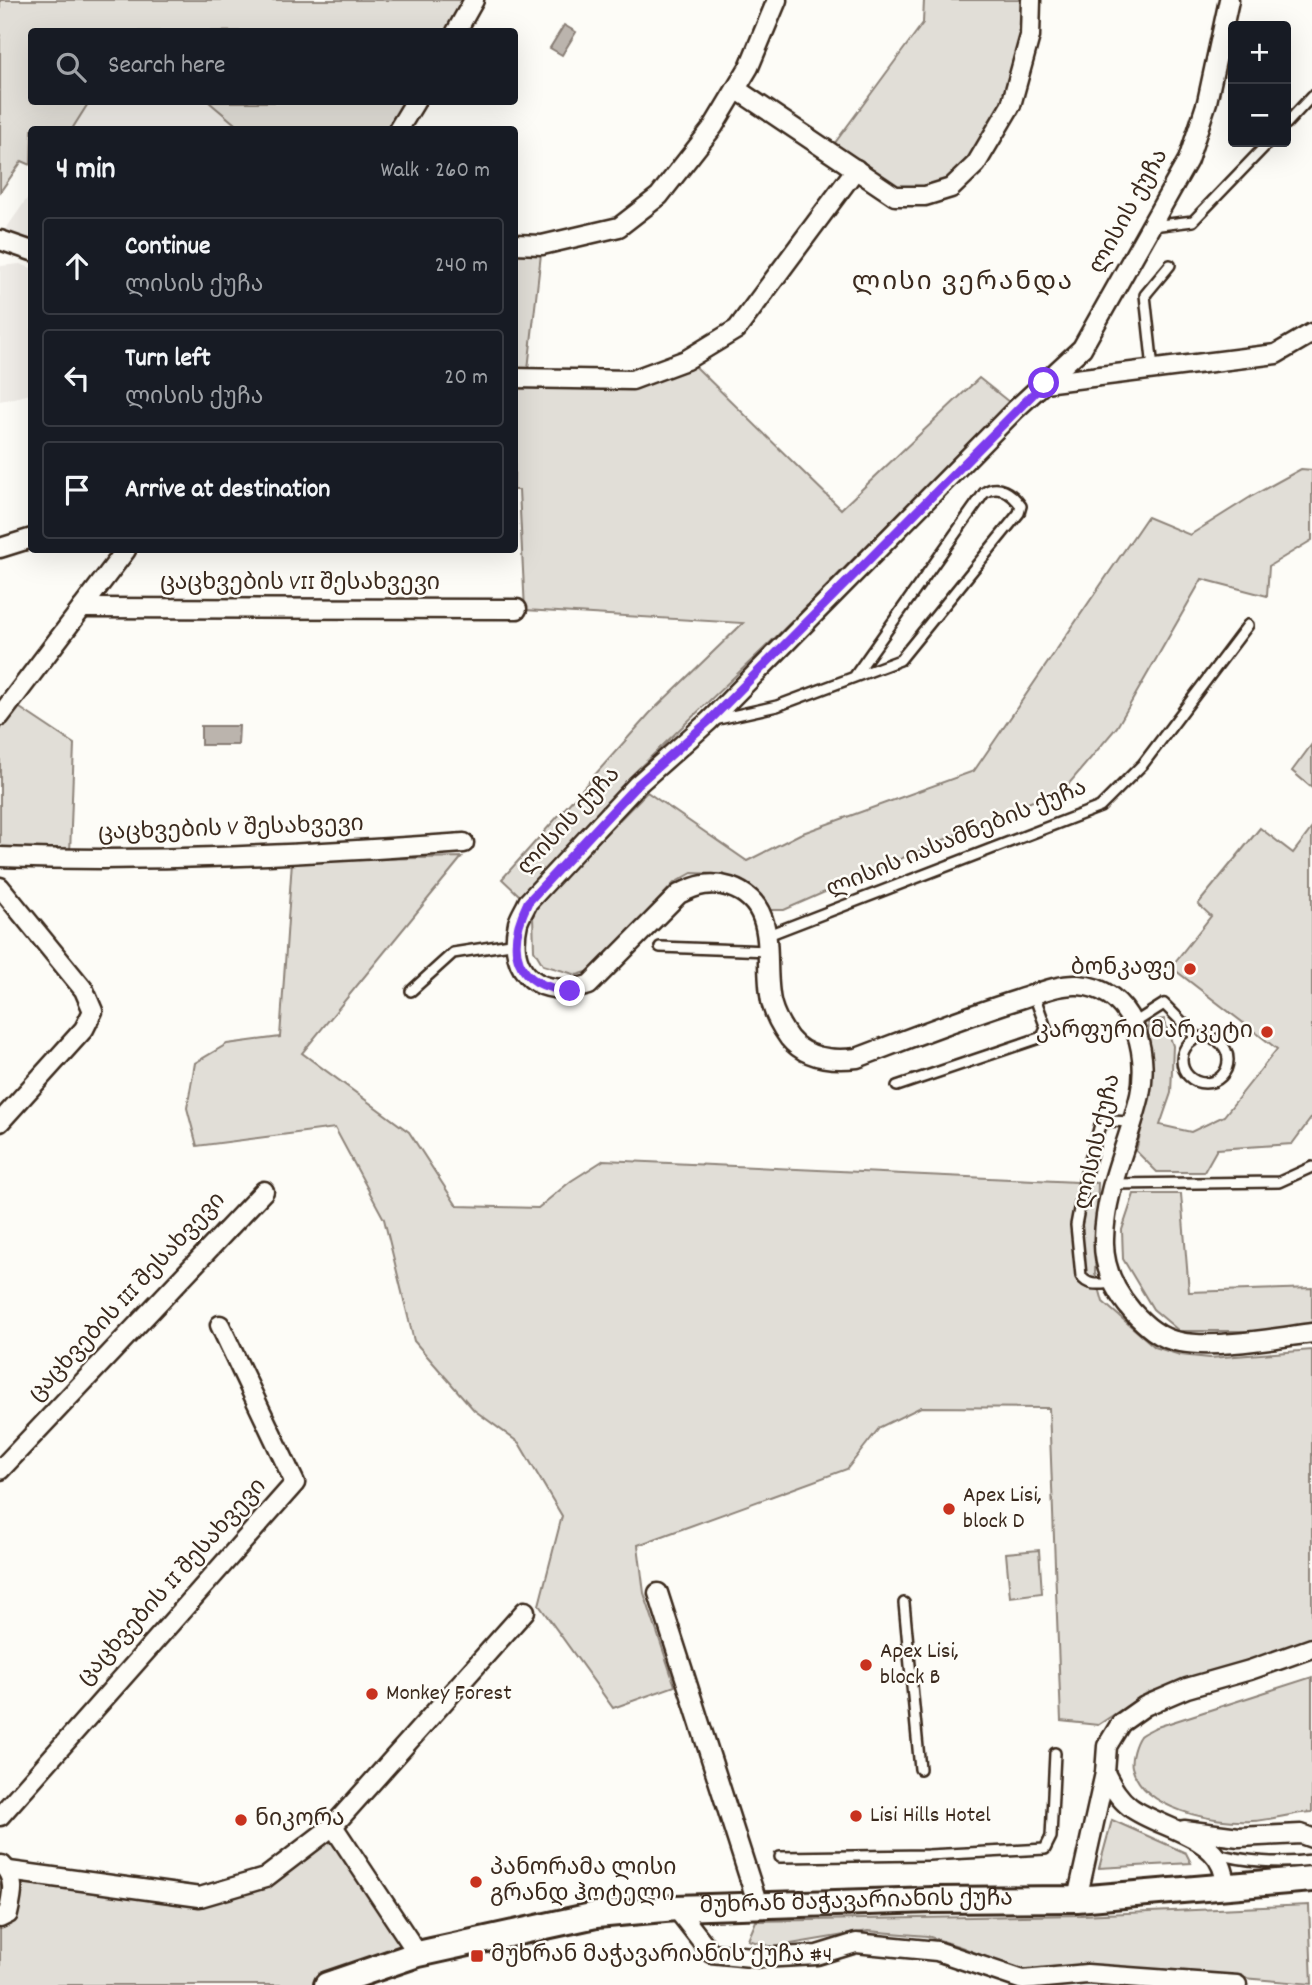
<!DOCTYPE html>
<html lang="en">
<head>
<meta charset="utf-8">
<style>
  body { margin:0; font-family:Dekko,"Noto Sans Georgian",sans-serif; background:#20242c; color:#f1f3f6 }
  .controls { position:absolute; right:21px; top:21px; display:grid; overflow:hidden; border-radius:7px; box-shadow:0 7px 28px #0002 }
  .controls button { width:63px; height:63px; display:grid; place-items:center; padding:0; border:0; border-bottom:2px solid #363941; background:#171b24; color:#f1f3f6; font:35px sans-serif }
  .stop { position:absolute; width:21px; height:21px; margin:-16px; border:5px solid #7c3aed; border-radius:50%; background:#fff }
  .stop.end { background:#7c3aed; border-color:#fff; box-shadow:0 2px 7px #0008 }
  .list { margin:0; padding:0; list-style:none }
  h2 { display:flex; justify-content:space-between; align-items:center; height:91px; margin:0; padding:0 28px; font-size:30px }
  h2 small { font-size:23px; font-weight:400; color:#9ea1a6 }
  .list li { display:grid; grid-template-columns:46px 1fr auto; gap:21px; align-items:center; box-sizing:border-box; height:98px; margin:0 14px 14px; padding:0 14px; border:2px solid #363941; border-radius:7px }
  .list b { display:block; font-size:26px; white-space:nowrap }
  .list p { margin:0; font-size:23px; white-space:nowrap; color:#9ea1a6 }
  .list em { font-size:23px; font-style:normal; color:#9ea1a6 }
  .icon { flex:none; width:38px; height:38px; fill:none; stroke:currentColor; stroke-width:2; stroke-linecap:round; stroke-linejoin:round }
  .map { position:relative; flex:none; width:1312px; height:1985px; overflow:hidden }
  .search { position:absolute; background:#171b24; box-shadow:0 7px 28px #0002; left:28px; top:28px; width:490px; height:77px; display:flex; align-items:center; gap:18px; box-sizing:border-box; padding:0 24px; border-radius:7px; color:#9ea1a6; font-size:26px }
  .panel { position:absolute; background:#171b24; box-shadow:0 7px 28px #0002; left:28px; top:126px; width:490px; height:427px; border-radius:7px }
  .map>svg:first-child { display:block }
  .built { fill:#efece7 }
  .green { fill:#e1ded7; stroke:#8e847a; stroke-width:2 }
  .water { fill:#bbb4ad; stroke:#887d74; stroke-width:2 }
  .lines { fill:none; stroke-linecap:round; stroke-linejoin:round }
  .service-casing { stroke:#3b2a1e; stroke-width:14 }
  .minor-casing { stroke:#3b2a1e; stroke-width:23 }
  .secondary-casing { stroke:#3b2a1e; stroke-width:30 }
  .service { stroke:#fdfcf7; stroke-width:9 }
  .minor { stroke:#fdfcf7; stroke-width:18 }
  .secondary { stroke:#fdfcf7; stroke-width:24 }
  .route { stroke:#7c3aed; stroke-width:9 }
  .poi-dot { fill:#c8321e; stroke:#fdfcf7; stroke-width:2.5 }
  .labels { text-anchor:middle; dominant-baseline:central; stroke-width:5; stroke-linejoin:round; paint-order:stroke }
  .street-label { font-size:23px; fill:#3b2a1e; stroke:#fdfcf7 }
  .poi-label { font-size:23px; fill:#3b2a1e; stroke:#fdfcf7; text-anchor:start }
  .quarter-label { font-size:26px; letter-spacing:2px; fill:#3b2a1e; stroke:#fdfcf7 }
</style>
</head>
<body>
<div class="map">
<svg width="1312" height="1985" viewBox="0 0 1312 1985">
  <rect width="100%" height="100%" fill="#fdfcf7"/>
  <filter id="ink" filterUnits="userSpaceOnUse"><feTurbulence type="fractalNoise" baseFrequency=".0143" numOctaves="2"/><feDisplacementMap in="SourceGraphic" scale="14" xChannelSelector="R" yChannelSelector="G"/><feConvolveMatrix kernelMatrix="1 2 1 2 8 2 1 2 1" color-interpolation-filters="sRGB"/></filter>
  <g filter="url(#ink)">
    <g class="built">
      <path d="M89,102H209L241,129L72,130Z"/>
      <path d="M31,193V254L1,236Z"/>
      <path d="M20,264L31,268V394L0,401V266Z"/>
    </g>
    <g class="green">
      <path d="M0,0H474L456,31L32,32V102H89L72,129L32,130L31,165L22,161L0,192Z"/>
      <path d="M924,0H1031L1011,105L951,188L895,196L829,151L923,23Z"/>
      <path d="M209,102H415L398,130L241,129Z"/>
      <path d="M514,244L542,245L527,378H515Z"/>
      <path d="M694,365L841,509L979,378L1009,402L780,633L633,774L520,896L502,879L650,713L743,623L525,610L519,490H514L515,385Z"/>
      <path d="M1301,469L1312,470V540L1269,566L1267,596L1202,579L1117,727L1067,786L784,910H770L759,894L717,874L692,873L674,883L593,970L577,975L543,965L534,950L533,916L541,900L647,792L747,861L800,834L974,771L1147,517L1190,535L1252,496Z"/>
      <path d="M11,702L74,744L70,854L0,855V716Z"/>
      <path d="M1312,744V788L1292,771Z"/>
      <path d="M1260,828L1293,853L1312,828V1117L1292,1144L1217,1149L1204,1172H1157L1136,1151L1152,1084L1148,1021L1164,1019L1173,1046L1171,1093L1160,1125L1191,1132L1224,1116L1277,1049L1171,967L1211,916L1198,904Z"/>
      <path d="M462,857L302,1053L409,1132L457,1206L538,1208L571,1181L604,1160L1098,1183L1095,1273L1103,1302L1155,1347L1180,1355L1210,1358L1312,1350V1641L1292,1650L1147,1693L1098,1725L1061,1721L1049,1408L921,1407L880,1427L847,1469L638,1545L644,1593L675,1686L613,1708L539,1605L562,1516L519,1443L474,1410L414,1341L384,1219L335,1128L197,1146L187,1108L195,1063L227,1044L280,1037L292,861Z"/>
      <path d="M1134,1194H1181L1189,1292L1312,1288V1327L1264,1331H1179L1153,1309L1123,1259L1122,1230Z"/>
      <path d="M1039,1550L1042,1593L1010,1597L1006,1553Z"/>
      <path d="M1312,1677V1812C1292,1813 1272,1820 1252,1821C1213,1823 1143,1810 1132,1767C1130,1759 1135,1743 1140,1736C1143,1733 1151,1730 1154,1728Z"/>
      <path d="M1112,1820L1186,1853L1191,1863L1099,1868Z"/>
      <path d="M333,1826L418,1954L328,1985H0V1863L200,1897L265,1878Z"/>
      <path d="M1309,1905L1312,1984L1083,1964L1024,1972L961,1947L927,1936L868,1931L773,1947L748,1940L756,1921L1081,1915Z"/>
    </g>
    <g class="water">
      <path d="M564,25L576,32L562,55L550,48Z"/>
      <path d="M201,726H239L238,745H201Z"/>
    </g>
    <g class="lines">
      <g class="service-casing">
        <g id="service">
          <path d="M1286,124L1312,96"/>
          <path d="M1152,226L1193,221L1269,142"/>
          <path d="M1153,369L1145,295L1170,265"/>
          <path d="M714,720L777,706L900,660L1019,513L1021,506C1012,493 998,483 984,493L854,677"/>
          <path d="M768,935L1100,807L1143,764L1248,625"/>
          <path d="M660,947L769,951"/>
          <path d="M411,991L453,953L517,943"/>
          <path d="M1134,1023L1164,1004L1198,1038"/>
          <circle cx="1205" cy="1060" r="23"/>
          <path d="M897,1086L1042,1037L1046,1028L1034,995"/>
          <path d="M1113,1184L1279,1182L1312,1167"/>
          <path d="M1113,1283C1100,1284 1088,1287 1081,1276L1076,1225L1085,1177L1100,1125L1111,1121L1131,1122"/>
          <path d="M904,1603L920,1769"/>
          <path d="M1214,1853C1245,1862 1281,1864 1312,1860"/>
          <path d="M780,1857L928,1855L1045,1849L1051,1837L1055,1753"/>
        </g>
      </g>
      <g class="minor-casing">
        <g id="minor">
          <path d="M1229,0L1207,102L1188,160L1082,348L1016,409L709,721L637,785L528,902C525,909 520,916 518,923C506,975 542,999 589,985L679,894C697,885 711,881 730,887C783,905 761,965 772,1005C775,1016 782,1028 789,1038C806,1059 832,1061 857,1058C910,1038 963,1017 1017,1000C1036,994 1058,984 1078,985C1132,988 1150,1050 1140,1095C1129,1143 1105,1188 1104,1239C1103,1267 1114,1290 1132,1311C1145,1325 1160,1339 1180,1342C1215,1349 1275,1338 1312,1333"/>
          <path d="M456,32L474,0"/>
          <path d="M736,89L895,196H925L951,188L976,164L1011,105L1030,36L1031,0"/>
          <path d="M398,130L415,102"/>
          <path d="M0,240L32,251"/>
          <path d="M514,244L542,245L619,227L659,196L713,127L749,67L777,0"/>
          <path d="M514,378L632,380L686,360L737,329L856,169"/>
          <path d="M1044,383L1276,354L1312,333"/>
          <path d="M0,548L32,538"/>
          <path d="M82,608L517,609"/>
          <path d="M0,716L126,550"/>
          <path d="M0,857C155,863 310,854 464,843"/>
          <path d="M0,887L84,990L93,1011L84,1029L0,1122"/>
          <path d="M0,1470L264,1191"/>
          <path d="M658,1593L758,1905"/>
          <path d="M1105,1773C1112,1786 1118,1798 1130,1807C1155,1826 1208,1834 1221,1865C1224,1871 1225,1879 1227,1886"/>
          <path d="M0,1816L295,1483L220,1325"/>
          <path d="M333,1826L418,1954"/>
          <path d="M1184,1830L1239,1837L1301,1834L1312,1838"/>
          <path d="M9,1871L200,1897L265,1878L333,1826L525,1611"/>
          <path d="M1077,1899L1105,1773L1107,1746L1121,1723L1145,1706L1187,1688L1250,1670L1312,1648"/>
          <path d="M676,1908L711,1953L761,1958L817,1955L856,1943L937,1951L1023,1980L1087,1974L1237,1985"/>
          <path d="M0,1918L8,1914C12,1896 17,1878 2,1865"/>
        </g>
      </g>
      <g class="secondary-casing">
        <g id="secondary">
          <path id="s1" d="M327,1985L418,1954L596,1915L676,1908L933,1900L1077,1899L1312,1879"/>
        </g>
      </g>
      <use href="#service" class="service"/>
      <use href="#minor" class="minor"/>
      <use href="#secondary" class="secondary"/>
    </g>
  </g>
  <g class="lines" filter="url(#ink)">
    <path class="route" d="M570,991C514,986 505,949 528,902L637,785L709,721L1044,383"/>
  </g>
  <g class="poi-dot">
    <circle cx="1190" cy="969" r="7"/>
    <circle cx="1267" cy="1032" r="7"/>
    <circle cx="949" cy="1509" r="7"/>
    <circle cx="866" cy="1665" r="7"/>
    <circle cx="372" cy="1694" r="7"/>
    <circle cx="856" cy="1816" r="7"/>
    <circle cx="241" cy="1820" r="7"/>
    <circle cx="476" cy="1882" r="7"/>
    <rect x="470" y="1949" width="14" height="14" rx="3.5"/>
  </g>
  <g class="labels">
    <g class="street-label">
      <text transform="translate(1130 212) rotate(-61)">ლისის ქუჩა</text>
      <text x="300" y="584">ცაცხვების VII შესახვევი</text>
      <text transform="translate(570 822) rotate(-47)">ლისის ქუჩა</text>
      <text transform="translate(231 830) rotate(-2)">ცაცხვების V შესახვევი</text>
      <text transform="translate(957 840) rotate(-22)">ლისის იასამნების ქუჩა</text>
      <text transform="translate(1099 1142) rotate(-77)">ლისის ქუჩა</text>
      <text transform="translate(128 1298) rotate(-47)">ცაცხვების III შესახვევი</text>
      <text transform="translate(173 1583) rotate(-48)">ცაცხვების II შესახვევი</text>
      <text stroke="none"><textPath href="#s1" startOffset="539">მუხრან მაჭავარიანის ქუჩა</textPath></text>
    </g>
    <g class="poi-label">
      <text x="1176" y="969" text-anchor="end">ბონკაფე</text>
      <text x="1253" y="1032" text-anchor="end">კარფური მარკეტი</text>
      <text x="963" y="1496">Apex Lisi,<tspan x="963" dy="26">block D</tspan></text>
      <text x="880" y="1652">Apex Lisi,<tspan x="880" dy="26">block B</tspan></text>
      <text x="386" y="1694">Monkey Forest</text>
      <text x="870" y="1816">Lisi Hills Hotel</text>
      <text x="255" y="1820">ნიკორა</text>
      <text x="490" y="1869">პანორამა ლისი<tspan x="490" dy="26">გრანდ ჰოტელი</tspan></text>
      <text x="491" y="1956">მუხრან მაჭავარიანის ქუჩა #4</text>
    </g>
    <g class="quarter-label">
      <text x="963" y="283">ლისი ვერანდა</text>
    </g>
  </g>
</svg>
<div class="controls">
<button>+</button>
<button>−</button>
</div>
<div class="stop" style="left:1044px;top:383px"></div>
<div class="stop end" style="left:570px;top:991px"></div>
<div class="search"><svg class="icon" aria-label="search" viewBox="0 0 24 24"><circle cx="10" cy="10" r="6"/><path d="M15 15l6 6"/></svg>Search here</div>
<section class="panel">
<h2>4 min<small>Walk · 260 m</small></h2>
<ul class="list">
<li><svg class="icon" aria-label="ahead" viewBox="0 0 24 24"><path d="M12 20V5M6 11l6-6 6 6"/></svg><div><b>Continue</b><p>ლისის ქუჩა</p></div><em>240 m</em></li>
<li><svg class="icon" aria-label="left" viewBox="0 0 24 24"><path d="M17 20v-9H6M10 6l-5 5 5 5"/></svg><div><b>Turn left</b><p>ლისის ქუჩა</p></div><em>20 m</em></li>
<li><svg class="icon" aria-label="arrive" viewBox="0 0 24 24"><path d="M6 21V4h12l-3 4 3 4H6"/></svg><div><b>Arrive at destination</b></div></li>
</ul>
</section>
</div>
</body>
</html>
